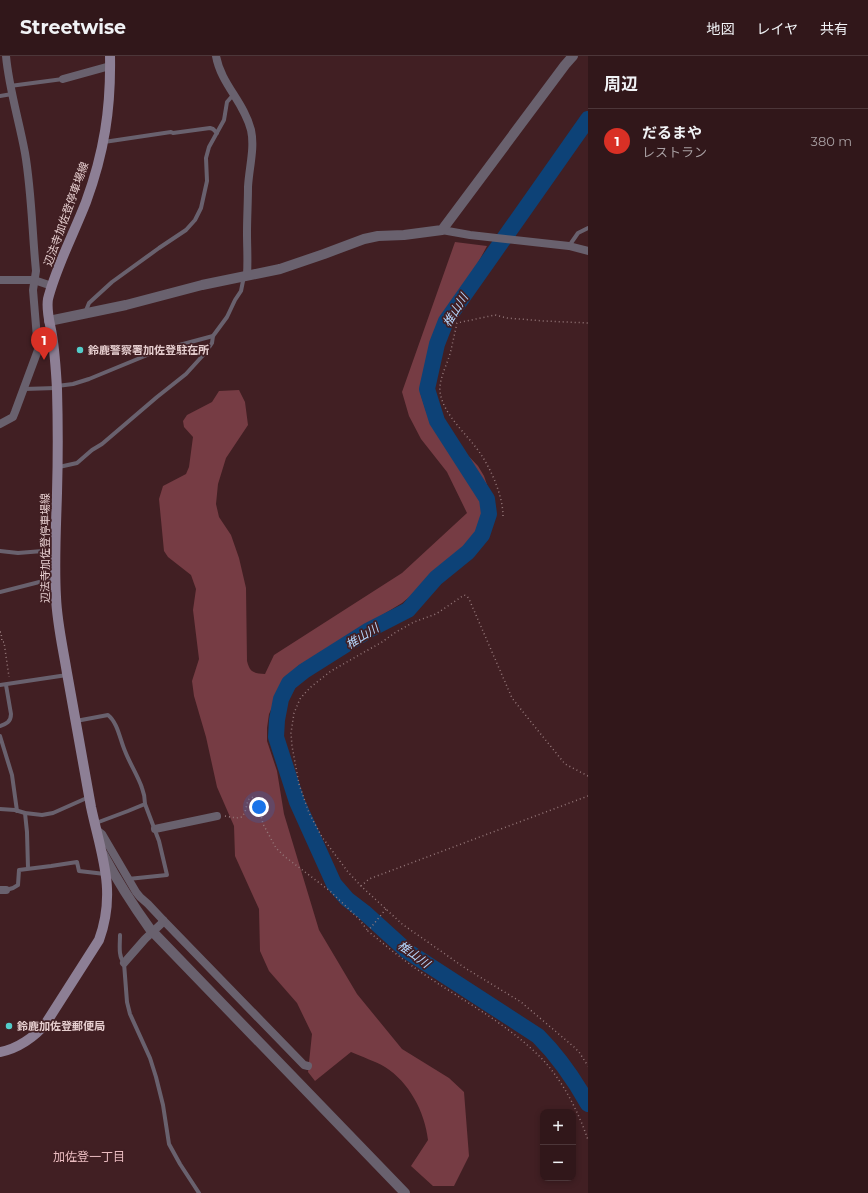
<!DOCTYPE html>
<html lang="ja">
<head>
<meta charset="utf-8">
<style>
  body { margin:0; font-family:Montserrat,"Noto Sans JP",sans-serif; background:#3d2427; color:#f1f3f6 }
  .controls { position:absolute; right:12px; bottom:12px; display:grid; overflow:hidden; border-radius:8px; box-shadow:0 2px 6px #0003 }
  .controls button { width:36px; height:36px; display:grid; place-items:center; padding:0; border:0; border-bottom:1px solid #4c3639; background:#31171a; color:#f1f3f6; font:20px sans-serif }
  .you { position:absolute; left:259px; top:751px; width:14px; height:14px; margin:-10px; border:3px solid #fff; border-radius:50%; background:#1a73e8; box-shadow:0 0 0 6px #1a73e833 }
  .badge { display:grid; place-items:center; width:26px; height:26px; border-radius:50%; background:#d93025; color:#fff; font-size:13px; font-weight:700 }
  .pin { position:absolute; translate:-50% -33px; filter:drop-shadow(0 1px 2px #0008) }
  .pin::after { content:''; position:absolute; top:21px; width:14px; height:12px; background:inherit; clip-path:polygon(0 0,100% 0,50% 100%) }
  .list { margin:0; padding:0; list-style:none }
  h2 { display:flex; justify-content:space-between; align-items:center; height:52px; margin:0; padding:0 16px; font-size:17px }
  h2 small { font-size:13px; font-weight:400; color:#a89fa2 }
  .list li { display:grid; grid-template-columns:26px 1fr auto; gap:12px; align-items:center; box-sizing:border-box; height:64px; padding:0 16px; border-top:1px solid #4c3639 }
  .list b { display:block; font-size:15px; white-space:nowrap }
  .list p { margin:0; font-size:13px; white-space:nowrap; color:#a89fa2 }
  .list em { font-size:13px; font-style:normal; color:#a89fa2 }
  .map { position:relative; flex:none; width:588px; height:1137px; overflow:hidden }
  header { display:flex; align-items:center; gap:24px; box-sizing:border-box; height:56px; padding:0 20px; background:#31171a; border-bottom:1px solid #4c3639 }
  header strong { font-size:19px }
  nav { display:flex; gap:22px; margin-inline-start:auto; font-size:14px }
  main { display:flex }
  aside { flex:1; background:#31171a }
  .map>svg:first-child { display:block }
  .green { fill:#763c44 }
  .lines { fill:none; stroke-linecap:round; stroke-linejoin:round }
  .river { stroke:#0d4277; stroke-width:16 }
  .path { stroke:#95787a; stroke-width:1.5; stroke-dasharray:1 3; stroke-linecap:butt }
  .service { stroke:#69616e; stroke-width:4 }
  .minor { stroke:#69616e; stroke-width:8 }
  .tertiary { stroke:#69616e; stroke-width:10 }
  .secondary { stroke:#8d7f95; stroke-width:10 }
  .poi-dot { fill:#53cdca; stroke:#411f23; stroke-width:1.5 }
  .labels { text-anchor:middle; dominant-baseline:central; stroke-width:3.5; stroke-linejoin:round; paint-order:stroke }
  .street-label { font-size:11px; fill:#e6cecf; stroke:#411f23 }
  .poi-label { font-size:11px; font-weight:bold; fill:#e6cecf; stroke:#411f23; text-anchor:start }
  .water-label { font-size:12px; font-style:italic; fill:#b4d5fb; stroke:#411f23 }
  .neighbourhood-label { font-size:12px; fill:#eabcc0; stroke:#411f23 }
</style>
</head>
<body>
<header>
<strong>Streetwise</strong>
<nav><a>地図</a><a>レイヤ</a><a>共有</a></nav>
</header>
<main>
<div class="map">
<svg width="588" height="1137" viewBox="0 0 588 1137">
  <rect width="100%" height="100%" fill="#411f23"/>
  <path class="green" d="M455,186L487,190L427,301L420,336L426,355L478,410L484,420L493,446L485,472L478,485L402,547L298,610L287,621L281,633L269,658L267,672V685L277,715L284,758L319,874L357,938L402,993L449,1022L464,1036L469,1100L454,1130H433L411,1110L428,1084C425,1056 409,1026 385,1011C375,1005 362,1001 351,996L315,1025L308,1016L312,978L297,947L269,915L260,895L259,853L235,800L234,770L217,731L206,681L194,640L192,625L199,603L193,554L196,533L191,519L168,501L164,495L159,443L163,430L186,418L189,411L193,381L184,371L183,365L187,359L212,346L219,335L239,334L245,346L248,369L226,402L218,428L216,448L219,461L231,479L239,502L246,532L247,605C250,617 254,617 265,618L274,599L402,517L467,457L447,416L421,383L409,360L402,336Z"/>
  <g class="lines">
    <path class="river" d="M588,63L446,265L437,288L427,333L437,365L487,443L489,458L482,479L468,496L436,522L408,554L369,574L304,615L289,627L281,643L277,664L276,681L297,746L334,828L347,843L364,856L407,895L538,980C558,1000 574,1023 588,1048"/>
    <g class="path">
      <path d="M503,460C503,440 491,413 480,397C468,379 442,358 440,335C439,322 448,307 451,294C453,285 455,276 457,267L495,259L507,262L544,265L588,267"/>
      <path d="M0,576H1L2,586H4L9,621"/>
      <path d="M588,720L565,708L531,666L512,642L469,543L467,540L464,539L436,558L414,566L396,576L382,586L331,615L312,630L304,638L300,643L294,657L291,677L292,690L299,728L309,757L322,781L348,816L361,830L402,868L465,912L521,946L574,991L579,996L588,1010"/>
      <path d="M225,760L236,762L242,761L245,756L248,744L253,741L255,742L258,747L263,768L276,792L284,800L330,835L359,863L368,875"/>
      <path d="M361,830L369,823L588,740"/>
      <path d="M386,853L368,875C387,891 407,907 428,921C464,945 503,966 535,996C560,1019 577,1052 588,1084"/>
    </g>
    <g class="service">
      <path d="M10,30L63,23"/>
      <path d="M0,40L12,38"/>
      <path d="M104,86L171,76L173,77L210,72L213,73L217,77"/>
      <path d="M569,190L578,177L588,172"/>
      <path d="M85,257L89,247L112,226L159,192L186,174L195,164L201,152L207,125L206,102L209,91L224,64L227,46L234,38"/>
      <path d="M57,330L73,328L89,323L157,295L213,280"/>
      <path d="M24,333L56,332"/>
      <path d="M59,411L77,407L92,394L102,388L157,341L186,318L206,296L212,287L213,280L227,261L235,244L241,235L244,220"/>
      <path d="M0,495L18,497L55,494"/>
      <path d="M0,536L55,522"/>
      <path d="M0,629L67,619"/>
      <path d="M76,665L108,659C118,667 120,684 125,695C130,708 138,720 142,732C144,737 145,743 145,748L128,755L96,767"/>
      <path d="M0,670C6,668 11,666 11,658L6,629"/>
      <path d="M0,680L12,719L17,755"/>
      <path d="M0,753L15,754L25,757L42,759L53,757L89,741"/>
      <path d="M25,757L27,776L28,812"/>
      <path d="M128,823L167,819L159,785L145,748"/>
      <path d="M6,834L13,832L18,829L19,814L51,810L77,806L79,815L105,818"/>
      <path d="M120,879C120,889 118,900 124,907L127,946L130,958L150,1002L156,1021L163,1049L169,1088L180,1108L199,1137"/>
    </g>
    <g class="minor">
      <path d="M216,0C221,28 244,46 251,74C255,92 249,112 248,131C248,146 247,161 247,177C247,191 248,205 247,219"/>
      <path d="M63,23L110,10"/>
      <path d="M442,174L470,179L569,190L588,195"/>
      <path d="M0,224H34L52,230"/>
      <path d="M0,368L13,361L15,356L38,294L33,234L36,215L35,204C32,169 31,132 25,97C19,64 9,33 6,0"/>
      <path d="M155,773L217,760"/>
      <path d="M97,774L102,778L136,836L140,841L148,848L163,864L304,1009L308,1010"/>
      <path d="M0,834H6"/>
      <path d="M124,907L145,883L161,868L163,864"/>
    </g>
    <g class="tertiary">
      <path d="M49,265L126,249L202,229L280,213L324,198L364,183L378,180L404,179L442,174L565,9L573,0"/>
      <path d="M103,798C118,826 132,848 150,873L405,1137"/>
    </g>
    <path class="secondary" d="M0,996C17,993 35,981 46,967L99,884C117,835 101,798 91,751C83,706 75,662 67,617C63,592 57,567 56,541C54,507 56,472 57,437C58,402 58,368 57,333C56,315 55,297 52,279C50,267 46,255 48,243C56,211 74,177 86,146C104,97 111,53 110,0"/>
  </g>
  <g class="poi-dot">
    <circle cx="80" cy="294" r="4"/>
    <circle cx="9" cy="970" r="4"/>
  </g>
  <g class="labels">
    <g class="street-label">
      <text transform="translate(66 158) rotate(-70)">辺法寺加佐登停車場線</text>
      <text transform="translate(45 492) rotate(-90)">辺法寺加佐登停車場線</text>
    </g>
    <g class="poi-label">
      <text x="88" y="294">鈴鹿警察署加佐登駐在所</text>
      <text x="17" y="970">鈴鹿加佐登郵便局</text>
    </g>
    <g class="water-label">
      <text transform="translate(455 254) rotate(-58)">椎山川</text>
      <text transform="translate(362 580) rotate(-32)">椎山川</text>
      <text transform="translate(414 898) rotate(36)">椎山川</text>
    </g>
    <g class="neighbourhood-label">
      <text x="89" y="1100">加佐登一丁目</text>
    </g>
  </g>
</svg>
<div class="controls">
<button>+</button>
<button>−</button>
</div>
<div class="you"></div>
<div class="pin badge" style="left:44px;top:304px">1</div>
</div>
<aside>
<h2>周辺<small></small></h2>
<ul class="list">
<li><span class="badge">1</span><div><b>だるまや</b><p>レストラン</p></div><em>380 m</em></li>
</ul>
</aside>
</main>
</body>
</html>
